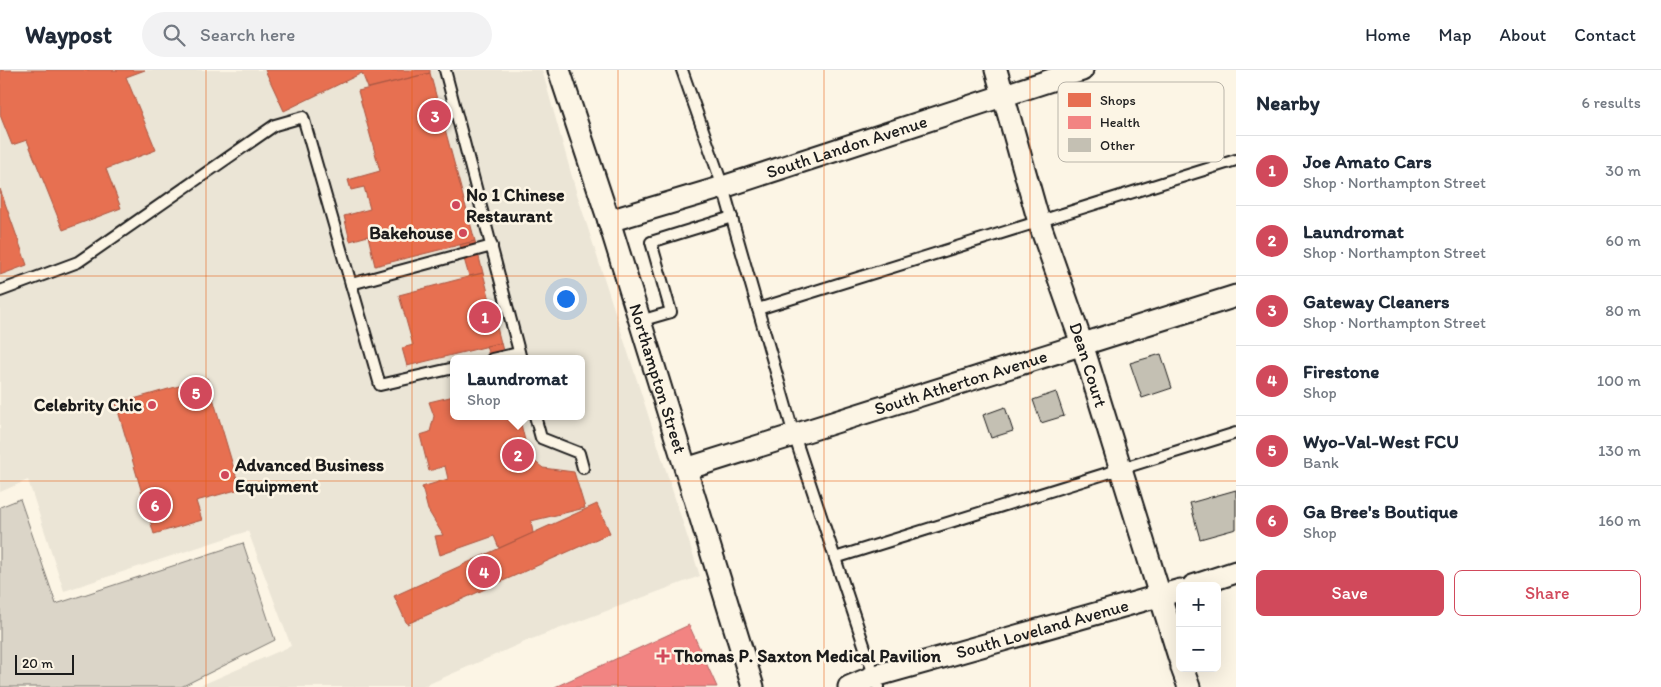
<!DOCTYPE html>
<html lang="en">
<head>
<meta charset="utf-8">
<style>
  body { margin:0; font-family:Itim,sans-serif; background:#f2f2f3; color:#1f2937 }
  .controls { position:absolute; right:15px; bottom:15px; display:grid; overflow:hidden; border-radius:8px; box-shadow:0 5px 20px #0002 }
  .controls button { width:45px; height:45px; display:grid; place-items:center; padding:0; border:0; border-bottom:1px solid #e0e1e3; background:#fff; color:#1f2937; font:25px sans-serif }
  .scale { position:absolute; left:15px; bottom:12px; width:59px; box-sizing:border-box; padding-left:5px; border:2px solid #1c1c1c; border-top:0; font-size:14px; line-height:18px; white-space:nowrap; color:#1c1c1c; -webkit-text-stroke:4px #fcf5e5; paint-order:stroke }
  .you { position:absolute; left:565px; top:228px; width:18px; height:18px; margin:-12px; border:4px solid #fff; border-radius:50%; background:#1a73e8; box-shadow:0 0 0 8px #1a73e833 }
  .badge { display:grid; place-items:center; width:32px; height:32px; border-radius:50%; background:#d1495b; color:#fff; font-size:16px; font-weight:700 }
  .pin { position:absolute; translate:-50% -50%; border:2px solid #fff; box-shadow:0 1px 5px #0006 }
  .popup { position:absolute; left:450px; top:285px; width:135px; height:65px; box-sizing:border-box; display:grid; place-content:center; border-radius:8px; background:#fff; filter:drop-shadow(0 1px 4px #0005); font-size:16px; white-space:nowrap; color:#747a83 }
  .popup b { font-size:19px; color:#1f2937 }
  .popup::after { content:''; position:absolute; left:50%; top:100%; margin-left:-10px; border:10px solid transparent; border-top-color:#fff }
  .list { margin:0; padding:0; list-style:none }
  h2 { display:flex; justify-content:space-between; align-items:center; height:65px; margin:0; padding:0 20px; font-size:21px }
  h2 small { font-size:16px; font-weight:400; color:#747a83 }
  .list li { display:grid; grid-template-columns:32px 1fr auto; gap:15px; align-items:center; box-sizing:border-box; height:70px; padding:0 20px; border-top:1px solid #e0e1e3 }
  .list b { display:block; font-size:19px; white-space:nowrap }
  .list p { margin:0; font-size:16px; white-space:nowrap; color:#747a83 }
  .list em { font-size:16px; font-style:normal; color:#747a83 }
  .actions { display:flex; gap:10px; padding:15px 20px }
  .actions a { flex:1; padding:11px 0; border:1px solid #d1495b; border-radius:8px; text-align:center; font-size:18px; color:#d1495b }
  .actions .main { background:#d1495b; color:#fff }
  .icon { flex:none; width:28px; height:28px; fill:none; stroke:currentColor; stroke-width:2; stroke-linecap:round; stroke-linejoin:round }
  .map { position:relative; flex:none; width:1236px; height:617px; overflow:hidden }
  header { display:flex; align-items:center; gap:30px; box-sizing:border-box; height:70px; padding:0 25px; background:#fff; border-bottom:1px solid #e0e1e3 }
  header strong { font-size:24px }
  nav { display:flex; gap:28px; margin-inline-start:auto; font-size:18px }
  .search { width:350px; height:45px; background:#f2f2f3; display:flex; align-items:center; gap:12px; box-sizing:border-box; padding:0 18px; border-radius:28px; color:#747a83; font-size:19px }
  main { display:flex }
  aside { flex:1; background:#fff }
  .map>svg:first-child { display:block }
  .built { fill:#ebe5d6; fill-rule:evenodd }
  .green { fill:#dbd5c8; stroke:#7c7872 }
  .shops { fill:#e76f51; stroke:#aa5641 }
  .health { fill:#f28482; stroke:#b26563 }
  .building { fill:#c4c0b3; stroke:#1c1c1c }
  .lines { fill:none; stroke-linecap:round; stroke-linejoin:round }
  .service-casing { stroke:#1c1c1c; stroke-width:14 }
  .minor-casing { stroke:#1c1c1c; stroke-width:25 }
  .service { stroke:#fcf5e5; stroke-width:10 }
  .minor { stroke:#fcf5e5; stroke-width:21 }
  .grid { fill:none; stroke:#e8590c; stroke-width:1; stroke-opacity:0.55 }
  .poi-dot { fill:#d1495b; stroke:#fcf5e5; stroke-width:2 }
  .labels { text-anchor:middle; dominant-baseline:central; stroke-width:5; stroke-linejoin:round; paint-order:stroke }
  .street-label { font-size:18px; fill:#1c1c1c; stroke:#fcf5e5 }
  .poi-label { font-size:18px; font-weight:bold; fill:#1c1c1c; stroke:#fcf5e5; text-anchor:start }
  .key { fill:#fcf5e5; stroke:#b9b4a9; stroke-width:1 }
  .key-label { font-size:14px; fill:#1c1c1c }
</style>
</head>
<body>
<header>
<strong>Waypost</strong>
<div class="search"><svg class="icon" aria-label="search" viewBox="0 0 24 24"><circle cx="10" cy="10" r="6"/><path d="M15 15l6 6"/></svg>Search here</div>
<nav><a>Home</a><a>Map</a><a>About</a><a>Contact</a></nav>
</header>
<main>
<div class="map">
<svg width="1236" height="617" viewBox="0 0 1236 617">
  <rect width="100%" height="100%" fill="#fcf5e5"/>
  <filter id="ink" filterUnits="userSpaceOnUse"><feTurbulence type="fractalNoise" baseFrequency=".02" numOctaves="2"/><feDisplacementMap in="SourceGraphic" scale="10" xChannelSelector="R" yChannelSelector="G"/><feConvolveMatrix kernelMatrix="1 2 1 2 8 2 1 2 1" color-interpolation-filters="sRGB"/></filter>
  <g filter="url(#ink)">
    <path class="built" d="M0,0H542L576,121L700,506L529,570L422,617H197L291,576L248,461L64,521L28,410L0,422ZM454,289H582V346H454Z"/>
    <path class="green" d="M20,429L56,534L243,473L275,570L181,617H0V437Z"/>
    <g class="shops">
      <path d="M0,0H145L126,7L156,80L106,99L121,138L63,160L27,70L12,75L0,45Z"/>
      <path d="M265,0H430V3L368,18L362,3L284,41Z"/>
      <path d="M430,3L475,171L375,196L368,166L350,171L344,146L370,139L364,117L351,120L348,110L380,101L358,21Z"/>
      <path d="M0,119L27,195L0,205Z"/>
      <path d="M475,171L483,203L469,206L460,175Z"/>
      <path d="M483,203L501,273L407,296L402,278L413,275L399,225Z"/>
      <path d="M501,273L505,289H490L486,276Z"/>
      <path d="M207,308L240,419L196,431L202,450L154,464L116,334Z"/>
      <path d="M454,326V346H519L529,387L543,398L574,402L585,438L531,451L533,463L499,478L494,466L440,485L435,466L443,465L428,440L422,417L448,409L445,396L429,401L420,365L430,362L434,346L429,332Z"/>
      <path d="M597,434L610,463L407,554L394,526Z"/>
    </g>
    <path class="health" d="M689,555L717,617H555Z"/>
    <g class="building">
      <path d="M1161,284L1172,318L1142,328L1130,293Z"/>
      <path d="M1056,322L1064,346L1041,353L1033,330Z"/>
      <path d="M1005,337L1013,361L991,368L983,345Z"/>
      <path d="M1236,420V459L1200,469L1190,433Z"/>
    </g>
    <g class="lines">
      <g class="service-casing">
        <g id="service">
          <path d="M445,0L521,289"/>
          <path d="M682,0L723,117L794,365L878,617"/>
          <path d="M351,214L492,176"/>
          <path d="M0,221L78,192L275,55L303,47L380,315L454,298"/>
          <path d="M758,239L1236,90"/>
          <path d="M640,251L671,242L651,172L732,147"/>
          <path d="M492,289L519,283"/>
          <path d="M535,346L541,368L579,383L583,398"/>
          <path d="M835,488L1236,363"/>
        </g>
      </g>
      <g class="minor-casing">
        <g id="minor">
          <path id="s1" d="M559,0L609,151L753,617"/>
          <path id="s2" d="M996,0L1039,152L1082,274L1180,590"/>
          <path id="s3" d="M609,151L723,117L1082,0"/>
          <path id="s4" d="M686,399L1236,226"/>
          <path d="M1193,516L1236,502"/>
          <path d="M1182,598L1189,617"/>
          <path id="s5" d="M849,617L875,606L1180,520"/>
        </g>
      </g>
      <use href="#service" class="service"/>
      <use href="#minor" class="minor"/>
    </g>
  </g>
  <path class="grid" d="M206,0V617M412,0V617M618,0V617M824,0V617M1030,0V617M0,206H1236M0,411H1236"/>
  <g class="poi-dot">
    <circle cx="456" cy="135" r="5"/>
    <circle cx="463" cy="163" r="5"/>
    <circle cx="152" cy="335" r="5"/>
    <circle cx="225" cy="405" r="5"/>
    <path d="M660.5 578.5h5v5h5v5h-5v5h-5v-5h-5v-5h5z"/>
  </g>
  <g class="labels">
    <g class="street-label">
      <text stroke="none"><textPath href="#s3" startOffset="249">South Landon Avenue</textPath></text>
      <text stroke="none"><textPath href="#s2" startOffset="309">Dean Court</textPath></text>
      <text stroke="none"><textPath href="#s1" startOffset="324">Northampton Street</textPath></text>
      <text stroke="none"><textPath href="#s4" startOffset="288">South Atherton Avenue</textPath></text>
      <text stroke="none"><textPath href="#s5" startOffset="202">South Loveland Avenue</textPath></text>
    </g>
    <g class="poi-label">
      <text x="466" y="125">No 1 Chinese<tspan x="466" dy="21">Restaurant</tspan></text>
      <text x="453" y="163" text-anchor="end">Bakehouse</text>
      <text x="142" y="335" text-anchor="end">Celebrity Chic</text>
      <text x="235" y="395">Advanced Business<tspan x="235" dy="21">Equipment</tspan></text>
      <text x="674" y="586">Thomas P. Saxton Medical Pavilion</text>
    </g>
  </g>
  <rect x="1058" y="12" width="166" height="80" rx="8" class="key"/>
  <rect x="1068" y="23" width="23" height="14" fill="#e76f51"/>
  <rect x="1068" y="46" width="23" height="13" fill="#f28482"/>
  <rect x="1068" y="68" width="23" height="14" fill="#c4c0b3"/>
  <g class="key-label">
    <text x="1100" y="35">Shops</text>
    <text x="1100" y="57">Health</text>
    <text x="1100" y="80">Other</text>
  </g>
</svg>
<div class="controls">
<button>+</button>
<button>−</button>
</div>
<div class="scale">20 m</div>
<div class="you"></div>
<div class="pin badge" style="left:485px;top:247px">1</div>
<div class="pin badge" style="left:518px;top:385px">2</div>
<div class="popup"><b>Laundromat</b>Shop</div>
<div class="pin badge" style="left:435px;top:46px">3</div>
<div class="pin badge" style="left:484px;top:502px">4</div>
<div class="pin badge" style="left:196px;top:323px">5</div>
<div class="pin badge" style="left:155px;top:435px">6</div>
</div>
<aside>
<h2>Nearby<small>6 results</small></h2>
<ul class="list">
<li><span class="badge">1</span><div><b>Joe Amato Cars</b><p>Shop · Northampton Street</p></div><em>30 m</em></li>
<li><span class="badge">2</span><div><b>Laundromat</b><p>Shop · Northampton Street</p></div><em>60 m</em></li>
<li><span class="badge">3</span><div><b>Gateway Cleaners</b><p>Shop · Northampton Street</p></div><em>80 m</em></li>
<li><span class="badge">4</span><div><b>Firestone</b><p>Shop</p></div><em>100 m</em></li>
<li><span class="badge">5</span><div><b>Wyo-Val-West FCU</b><p>Bank</p></div><em>130 m</em></li>
<li><span class="badge">6</span><div><b>Ga Bree's Boutique</b><p>Shop</p></div><em>160 m</em></li>
</ul>
<div class="actions"><a class="main">Save</a><a>Share</a></div>
</aside>
</main>
</body>
</html>
